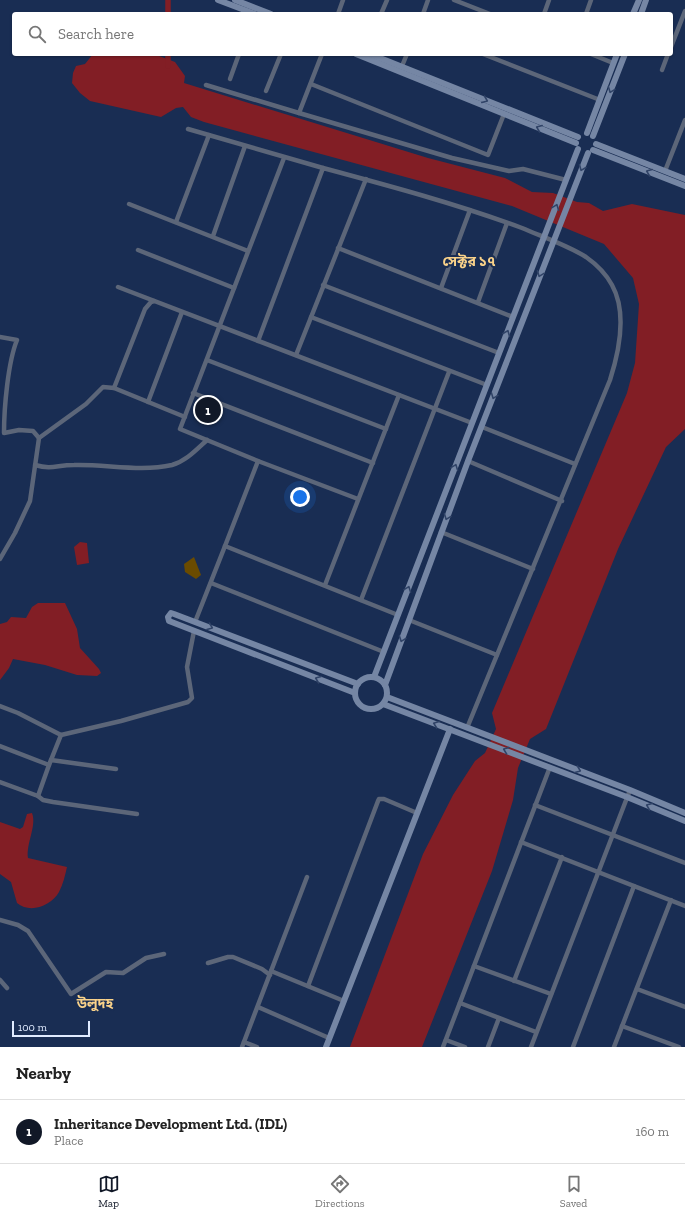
<!DOCTYPE html>
<html lang="en">
<head>
<meta charset="utf-8">
<style>
  body { margin:0; font-family:"Zilla Slab","Noto Sans Bengali",serif; background:#f6f6f6; color:#222 }
  .scale { position:absolute; left:12px; bottom:10px; width:78px; box-sizing:border-box; padding-left:4px; border:2px solid #e0ebff; border-top:0; font-size:11px; line-height:14px; white-space:nowrap; color:#e0ebff; -webkit-text-stroke:3px #192d53; paint-order:stroke }
  .you { position:absolute; left:300px; top:497px; width:14px; height:14px; margin:-10px; border:3px solid #fff; border-radius:50%; background:#1a73e8; box-shadow:0 0 0 6px #1a73e833 }
  .badge { display:grid; place-items:center; width:26px; height:26px; border-radius:50%; background:#111827; color:#fff; font-size:13px; font-weight:700 }
  .pin { position:absolute; translate:-50% -50%; border:2px solid #fff; box-shadow:0 1px 4px #0006 }
  .list { margin:0; padding:0; list-style:none }
  h2 { display:flex; justify-content:space-between; align-items:center; height:52px; margin:0; padding:0 16px; font-size:17px }
  h2 small { font-size:13px; font-weight:400; color:#767676 }
  .list li { display:grid; grid-template-columns:26px 1fr auto; gap:12px; align-items:center; box-sizing:border-box; height:64px; padding:0 16px; border-top:1px solid #e0e0e0 }
  .list b { display:block; font-size:15px; white-space:nowrap }
  .list p { margin:0; font-size:13px; white-space:nowrap; color:#767676 }
  .list em { font-size:13px; font-style:normal; color:#767676 }
  .icon { flex:none; width:22px; height:22px; fill:none; stroke:currentColor; stroke-width:2; stroke-linecap:round; stroke-linejoin:round }
  .map { position:relative; flex:none; width:685px; height:1047px; overflow:hidden }
  .search { position:absolute; background:#fff; box-shadow:0 1px 3px #0004; left:12px; right:12px; top:12px; height:44px; display:flex; align-items:center; gap:10px; box-sizing:border-box; padding:0 14px; border-radius:4px; color:#767676; font-size:15px }
  .sheet { height:116px; background:#fff }
  nav { display:flex; justify-content:space-around; align-items:center; box-sizing:border-box; height:56px; border-top:1px solid #e0e0e0; background:#fff; font-size:11px; color:#767676 }
  nav a { display:grid; justify-items:center; gap:2px }
  nav .on { color:#111827 }
  .map>svg:first-child { display:block }
  .green { fill:#6a4b00 }
  .water { fill:#821e25 }
  .lines { fill:none; stroke-linecap:round; stroke-linejoin:round }
  .canal { stroke:#821e25; stroke-width:5.5 }
  .street { stroke:#5c6679; stroke-width:4.5 }
  .secondary { stroke:#7586a4; stroke-width:6 }
  .oneway { stroke:#304367 }
  .labels { text-anchor:middle; dominant-baseline:central; stroke-width:4; stroke-linejoin:round; paint-order:stroke }
  .quarter-label { font-size:14px; font-weight:bold; fill:#f9d28a; stroke:#192d53 }
</style>
</head>
<body>
<div class="map">
<svg width="685" height="1047" viewBox="0 0 685 1047">
  <rect width="100%" height="100%" fill="#192d53"/>
  <path class="green" d="M194,557L201,575L196,579L185,572L184,564Z"/>
  <g class="water">
    <path d="M93,54H154L175,62L185,76L184,83L428,158L505,178L532,192L553,193L577,202L589,203L603,211L632,204L685,215V429L666,447L618,549L546,729L530,739L518,768L513,800L492,871L422,1047H350L423,854L453,795L475,761L485,753L496,729L492,713L627,393L635,363L639,304L633,278L604,244L512,206L204,122L191,117L183,107L176,108L161,117L90,101L80,93L72,83L73,73L76,66L85,64Z"/>
    <path d="M80,542L87,543L89,563L77,565L74,547Z"/>
    <path d="M38,603H65L77,629L80,648L99,669L101,673L97,676L77,675L45,665L13,659L9,668L0,680V624L7,622L11,617L26,618L32,607Z"/>
    <path d="M32,813C37,826 26,843 28,858L67,867C65,876 63,884 59,892C51,906 30,914 17,903L11,882L0,874V822L20,829L23,827L27,814Z"/>
  </g>
  <g class="lines">
    <g class="canal">
      <path d="M168,14V0"/>
      <path d="M168,66V54"/>
    </g>
    <g class="street">
      <path d="M454,0L490,14"/>
      <path d="M338,14L343,0"/>
      <path d="M381,14L387,0"/>
      <path d="M423,14L428,0"/>
      <path d="M544,14L549,0"/>
      <path d="M586,14L591,0"/>
      <path d="M671,47L685,11"/>
      <path d="M483,54L600,100"/>
      <path d="M591,54L613,63"/>
      <path d="M402,66L407,54"/>
      <path d="M662,70L668,54"/>
      <path d="M230,79L239,54"/>
      <path d="M311,84L488,155L504,114"/>
      <path d="M206,85L299,113L322,54"/>
      <path d="M266,91L281,54"/>
      <path d="M299,113L452,158L509,171L523,169L566,180"/>
      <path d="M188,129L323,168"/>
      <path d="M284,158L180,429L258,461L358,499"/>
      <path d="M665,171L685,120"/>
      <path d="M129,204L248,251"/>
      <path d="M176,222L209,135"/>
      <path d="M213,236L245,146"/>
      <path d="M338,248L513,317"/>
      <path d="M138,250L234,288"/>
      <path d="M323,285L499,353"/>
      <path d="M118,287L472,423"/>
      <path d="M441,288L470,210"/>
      <path d="M478,302L507,223"/>
      <path d="M311,317L487,385"/>
      <path d="M0,337L17,340C8,362 4,408 4,433L19,430L33,431L39,438"/>
      <path d="M258,341L323,168C390,186 457,204 522,228C543,237 567,245 586,257C596,264 606,274 612,285C627,312 619,352 610,380L467,728"/>
      <path d="M296,355L366,179"/>
      <path d="M207,360L386,429"/>
      <path d="M114,388L185,417"/>
      <path d="M193,393L373,463"/>
      <path d="M148,402L182,312"/>
      <path d="M482,427L575,464"/>
      <path d="M258,461L225,546L398,615"/>
      <path d="M468,461L562,501"/>
      <path d="M35,465C53,470 56,465 74,465C106,464 140,472 172,465C186,461 196,450 207,440"/>
      <path d="M441,532L533,569"/>
      <path d="M0,559L15,533L30,501L39,438L86,404L103,387L114,388L145,309L151,302L154,301"/>
      <path d="M211,583L384,652"/>
      <path d="M325,585L399,395"/>
      <path d="M361,600L449,372"/>
      <path d="M409,620L497,655"/>
      <path d="M195,622L225,546"/>
      <path d="M0,706L18,713L61,735"/>
      <path d="M0,746L49,765L61,735L121,721L188,702L192,698L187,667L194,631"/>
      <path d="M51,760L116,769"/>
      <path d="M0,782L38,796L49,765"/>
      <path d="M38,796L43,800L53,802L137,814"/>
      <path d="M535,805L685,863"/>
      <path d="M521,842L685,906"/>
      <path d="M0,920L18,925L28,931L71,994L106,972L123,973L146,958L164,954"/>
      <path d="M208,963L228,957H233L262,969L270,975"/>
      <path d="M474,966L551,994"/>
      <path d="M271,971L344,1001"/>
      <path d="M0,980L7,988"/>
      <path d="M514,981L562,857"/>
      <path d="M308,986L378,801L379,799H384L417,813"/>
      <path d="M637,989L685,1007"/>
      <path d="M460,1003L536,1032"/>
      <path d="M258,1007L329,1038"/>
      <path d="M622,1026L679,1047"/>
      <path d="M446,1040L465,1047"/>
      <path d="M244,1042L257,1047"/>
      <path d="M242,1047L307,877"/>
      <path d="M443,1047L550,767"/>
      <path d="M488,1047L499,1018"/>
      <path d="M531,1047L630,790"/>
      <path d="M573,1047L634,886"/>
      <path d="M614,1047L671,900"/>
    </g>
    <g class="secondary">
      <path d="M218,0L255,14"/>
      <path d="M235,0L271,14"/>
      <path d="M633,14L639,0"/>
      <path d="M641,14L646,0"/>
      <path d="M356,54L576,143"/>
      <path d="M370,54L578,137"/>
      <path d="M587,133L617,54"/>
      <path d="M593,136L625,54"/>
      <path d="M596,144L685,179"/>
      <path d="M593,150L685,186"/>
      <circle cx="371" cy="693" r="16"/>
      <path d="M374,677L578,149"/>
      <path d="M385,685L468,461L588,153"/>
      <path d="M355,693L169,621L168,617L171,613L174,614L358,684"/>
      <path d="M387,697L630,790L685,813"/>
      <path d="M383,704L627,797L685,821"/>
      <path d="M326,1047L450,729"/>
    </g>
  </g>
  <defs><path id="oneway-chevron" d="M-2-3.5L2.5 0L-2 3.5" fill="none" stroke-width="1.6" stroke-linecap="round" stroke-linejoin="round"/></defs>
  <g class="oneway">
    <use href="#oneway-chevron" transform="translate(611 90) rotate(111)"/>
    <use href="#oneway-chevron" transform="translate(485 100) rotate(22)"/>
    <use href="#oneway-chevron" transform="translate(539 128) rotate(-158)"/>
    <use href="#oneway-chevron" transform="translate(582 168) rotate(112)"/>
    <use href="#oneway-chevron" transform="translate(649 172) rotate(-159)"/>
    <use href="#oneway-chevron" transform="translate(556 207) rotate(-69)"/>
    <use href="#oneway-chevron" transform="translate(540 274) rotate(111)"/>
    <use href="#oneway-chevron" transform="translate(507 333) rotate(-68)"/>
    <use href="#oneway-chevron" transform="translate(494 396) rotate(111)"/>
    <use href="#oneway-chevron" transform="translate(455 467) rotate(-69)"/>
    <use href="#oneway-chevron" transform="translate(447 517) rotate(111)"/>
    <use href="#oneway-chevron" transform="translate(408 589) rotate(-69)"/>
    <use href="#oneway-chevron" transform="translate(210 627) rotate(21)"/>
    <use href="#oneway-chevron" transform="translate(402 639) rotate(110)"/>
    <use href="#oneway-chevron" transform="translate(318 679) rotate(-159)"/>
    <use href="#oneway-chevron" transform="translate(436 724) rotate(-160)"/>
    <use href="#oneway-chevron" transform="translate(506 750) rotate(-159)"/>
    <use href="#oneway-chevron" transform="translate(578 770) rotate(21)"/>
    <use href="#oneway-chevron" transform="translate(649 806) rotate(-158)"/>
  </g>
  <g class="labels">
    <g class="quarter-label">
      <text x="469" y="261">সেক্টর ১৭</text>
      <text x="95" y="1003">উলুদহ</text>
    </g>
  </g>
</svg>
<div class="scale">100 m</div>
<div class="you"></div>
<div class="pin badge" style="left:208px;top:410px">1</div>
<div class="search"><svg class="icon" aria-label="search" viewBox="0 0 24 24"><circle cx="10" cy="10" r="6"/><path d="M15 15l6 6"/></svg>Search here</div>
</div>
<section class="sheet">
<h2>Nearby<small></small></h2>
<ul class="list">
<li><span class="badge">1</span><div><b>Inheritance Development Ltd. (IDL)</b><p>Place</p></div><em>160 m</em></li>
</ul>
</section>
<nav>
<a class="on"><svg class="icon" aria-label="map" viewBox="0 0 24 24"><path d="M3 6l6-2 6 2 6-2v14l-6 2-6-2-6 2zM9 4v14M15 6v14"/></svg>Map</a>
<a><svg class="icon" aria-label="directions" viewBox="0 0 24 24"><path d="M12 3l9 9-9 9-9-9zM9 14v-3h6M13 9l2 2-2 2"/></svg>Directions</a>
<a><svg class="icon" aria-label="saved" viewBox="0 0 24 24"><path d="M7 4h10v16l-5-4-5 4z"/></svg>Saved</a>
</nav>
</body>
</html>
